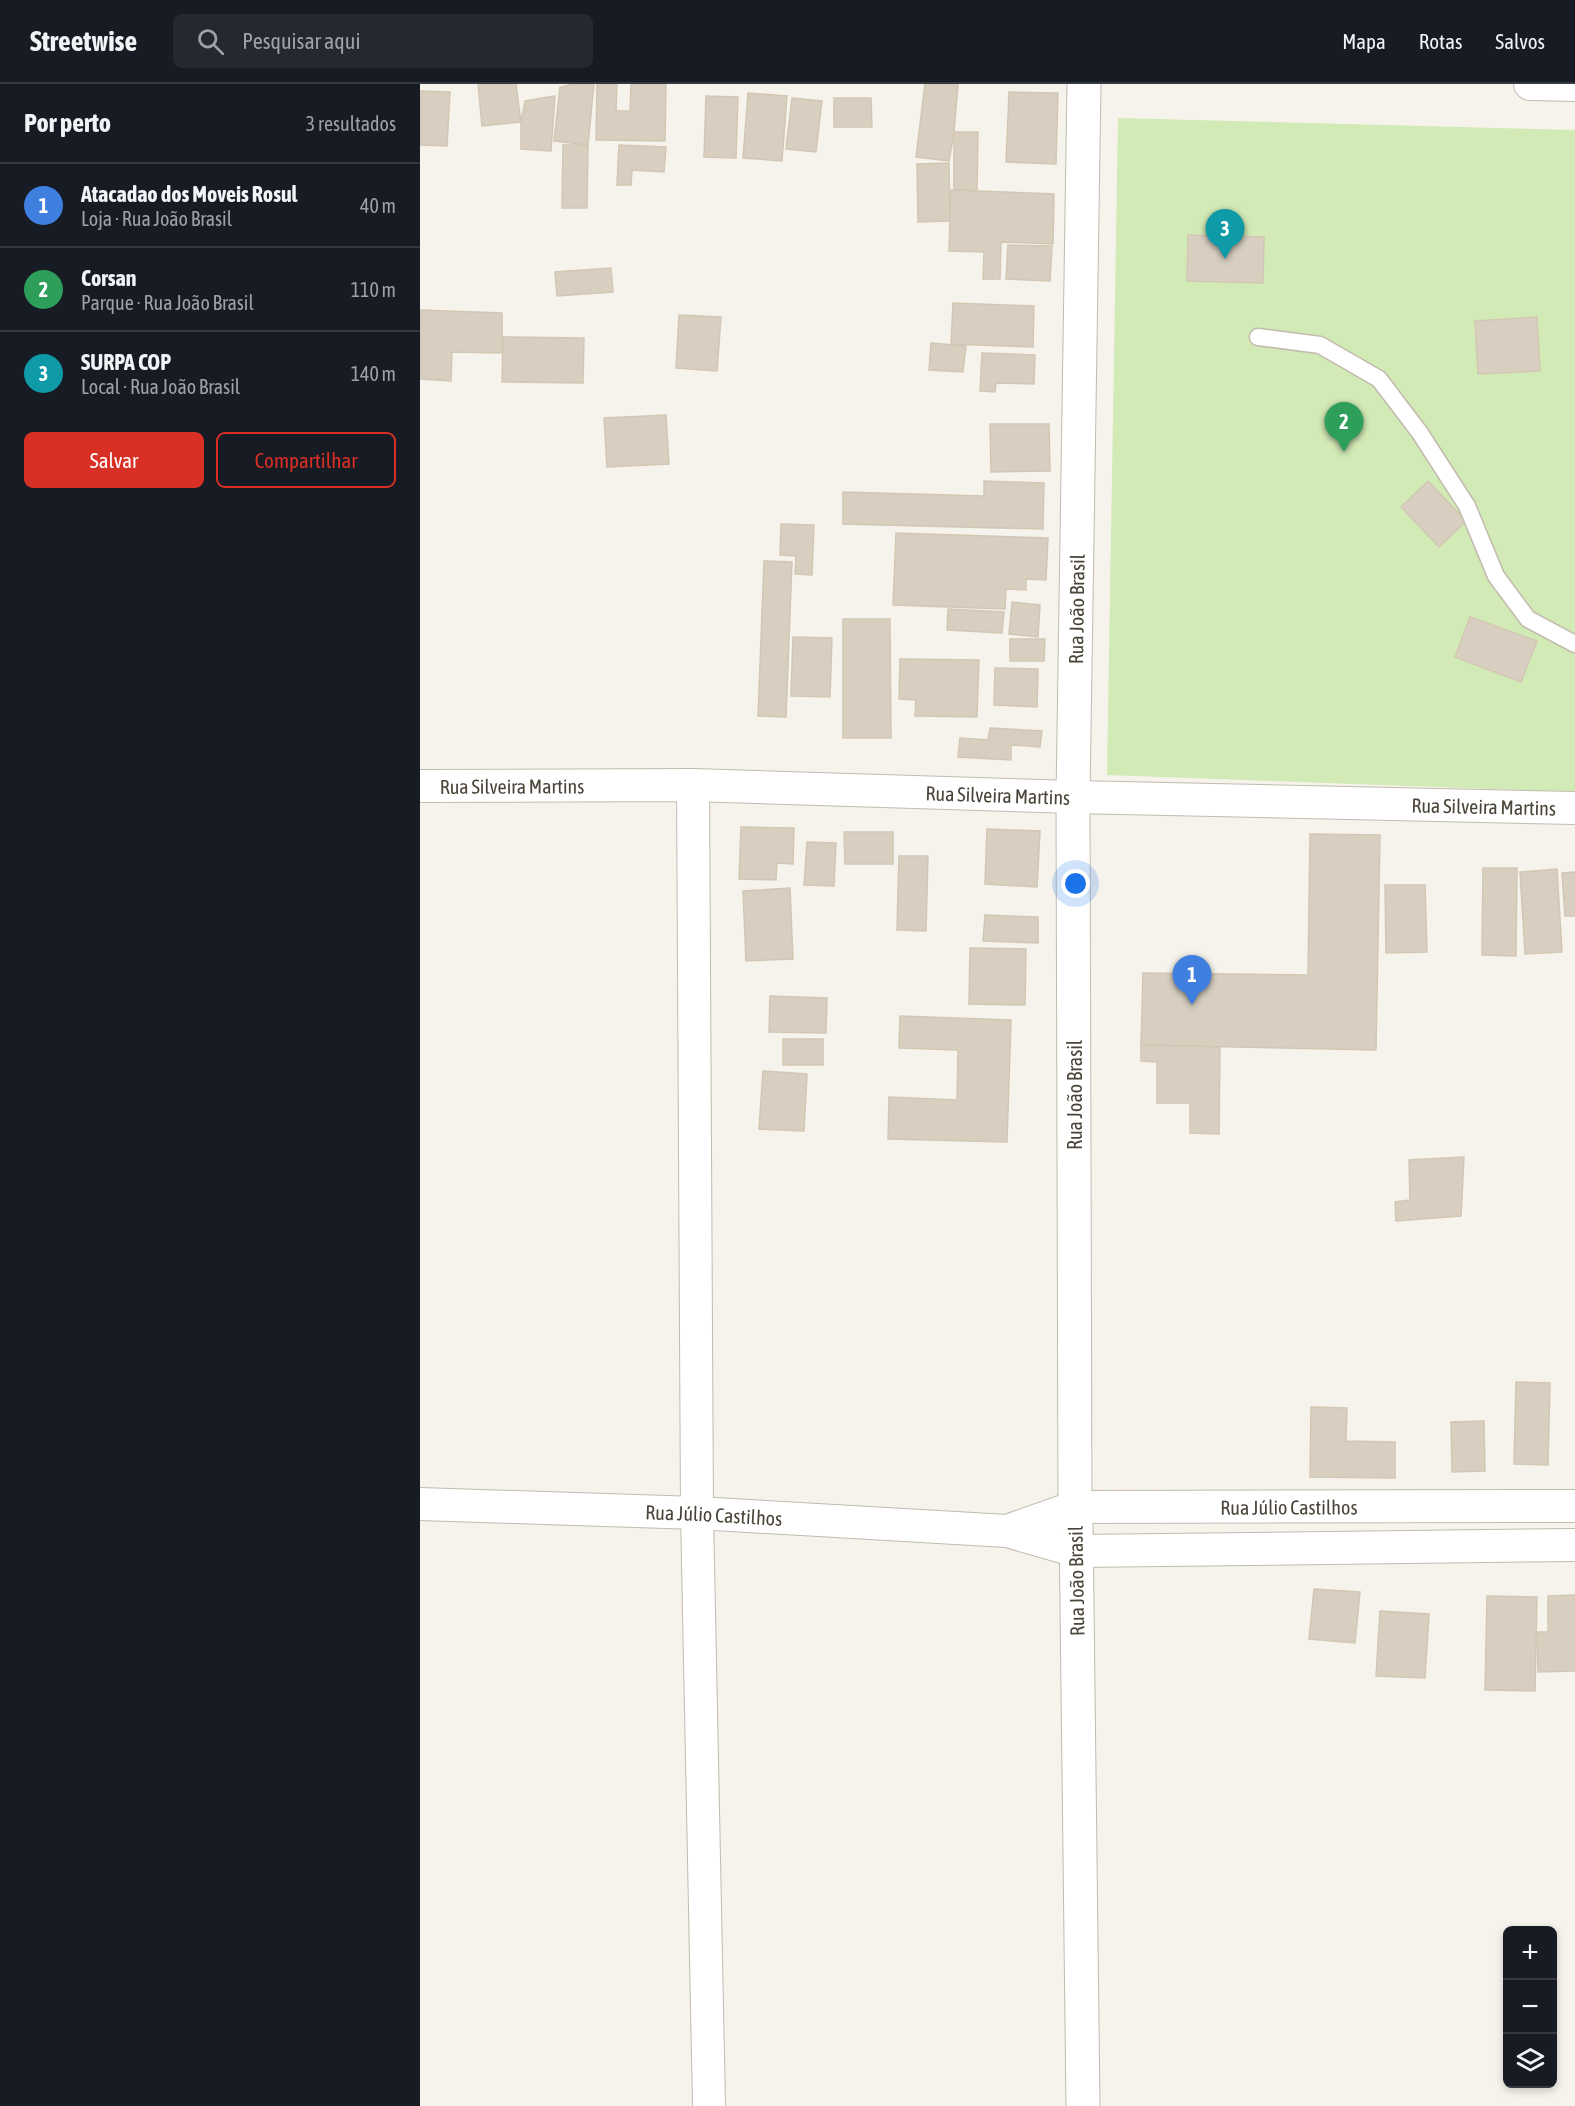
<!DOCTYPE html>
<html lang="pt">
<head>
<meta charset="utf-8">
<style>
  body { margin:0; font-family:"Asap Condensed",sans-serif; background:#242831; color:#f1f3f6 }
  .controls { position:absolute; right:18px; bottom:18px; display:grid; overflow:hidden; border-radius:9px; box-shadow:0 3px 9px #0003 }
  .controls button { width:54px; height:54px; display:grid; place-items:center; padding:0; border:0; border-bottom:2px solid #363941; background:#171b24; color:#f1f3f6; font:30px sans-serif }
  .you { position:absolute; left:656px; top:800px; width:21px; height:21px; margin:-15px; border:4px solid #fff; border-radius:50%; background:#1a73e8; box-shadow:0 0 0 9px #1a73e833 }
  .badge { display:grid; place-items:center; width:39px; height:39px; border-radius:50%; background:#d93025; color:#fff; font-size:20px; font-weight:700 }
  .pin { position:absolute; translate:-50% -50px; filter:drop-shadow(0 2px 3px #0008) }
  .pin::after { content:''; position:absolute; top:32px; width:21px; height:18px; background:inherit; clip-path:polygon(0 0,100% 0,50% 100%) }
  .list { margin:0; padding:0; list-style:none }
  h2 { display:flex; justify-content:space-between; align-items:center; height:78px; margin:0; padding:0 24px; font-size:26px }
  h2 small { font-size:20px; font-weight:400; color:#9ea1a6 }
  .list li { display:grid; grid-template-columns:39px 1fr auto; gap:18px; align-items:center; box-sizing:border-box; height:84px; padding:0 24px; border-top:2px solid #363941 }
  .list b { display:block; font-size:22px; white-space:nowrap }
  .list p { margin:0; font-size:20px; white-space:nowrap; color:#9ea1a6 }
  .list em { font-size:20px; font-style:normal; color:#9ea1a6 }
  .actions { display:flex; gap:12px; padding:18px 24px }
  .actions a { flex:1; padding:14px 0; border:2px solid #d93025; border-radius:9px; text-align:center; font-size:21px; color:#d93025 }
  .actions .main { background:#d93025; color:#fff }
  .icon { flex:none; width:33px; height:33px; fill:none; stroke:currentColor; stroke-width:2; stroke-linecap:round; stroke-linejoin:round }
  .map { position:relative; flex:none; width:1155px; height:2022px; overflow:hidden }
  header { display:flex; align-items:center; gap:36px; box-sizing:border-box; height:84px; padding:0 30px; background:#171b24; border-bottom:2px solid #363941 }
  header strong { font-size:28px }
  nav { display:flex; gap:33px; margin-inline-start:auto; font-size:21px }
  .search { width:420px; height:54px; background:#242831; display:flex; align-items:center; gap:15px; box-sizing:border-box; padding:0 21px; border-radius:9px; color:#9ea1a6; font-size:22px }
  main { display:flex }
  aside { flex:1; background:#171b24 }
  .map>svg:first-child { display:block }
  .green { fill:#d2eab5 }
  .building { fill:#d8cfc1; stroke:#d3c7b4; stroke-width:1.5 }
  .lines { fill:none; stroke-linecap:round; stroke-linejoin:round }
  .service-casing { stroke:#c2bbae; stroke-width:19 }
  .minor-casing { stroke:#c2bbae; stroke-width:34 }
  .tertiary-casing { stroke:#c2bbae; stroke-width:35 }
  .service { stroke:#fff; stroke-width:16 }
  .minor { stroke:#fff; stroke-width:32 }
  .tertiary { stroke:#fff; stroke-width:33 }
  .labels { text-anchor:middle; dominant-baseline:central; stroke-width:4.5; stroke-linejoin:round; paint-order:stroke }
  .street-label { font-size:20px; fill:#4b4439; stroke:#fff }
</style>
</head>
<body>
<header>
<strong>Streetwise</strong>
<div class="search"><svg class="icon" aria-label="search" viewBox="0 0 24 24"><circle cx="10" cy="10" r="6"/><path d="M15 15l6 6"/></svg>Pesquisar aqui</div>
<nav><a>Mapa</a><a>Rotas</a><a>Salvos</a></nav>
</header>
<main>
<aside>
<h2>Por perto<small>3 resultados</small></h2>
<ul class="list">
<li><span class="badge" style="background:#3f7fe0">1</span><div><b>Atacadao dos Moveis Rosul</b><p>Loja · Rua João Brasil</p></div><em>40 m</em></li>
<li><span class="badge" style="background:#2e9e5b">2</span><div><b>Corsan</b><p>Parque · Rua João Brasil</p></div><em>110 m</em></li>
<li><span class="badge" style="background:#0f9aa8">3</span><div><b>SURPA COP</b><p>Local · Rua João Brasil</p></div><em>140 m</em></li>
</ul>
<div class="actions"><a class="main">Salvar</a><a>Compartilhar</a></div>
</aside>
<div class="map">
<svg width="1155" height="2022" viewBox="0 0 1155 2022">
  <rect width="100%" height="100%" fill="#f6f3ec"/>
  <path class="green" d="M698,34L1155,46V708L687,691Z"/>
  <g class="building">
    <path d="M58,0H96L101,38L62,42Z"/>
    <path d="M153,0H174L168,61L134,57L140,3Z"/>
    <path d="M177,0H197L196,27H210L211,0H246L245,57L176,56Z"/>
    <path d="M505,0H538L534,48L529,77L496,73Z"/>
    <path d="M0,7L30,8L27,62L0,61Z"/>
    <path d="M589,8L638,9L636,80L586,78Z"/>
    <path d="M328,9L367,12L362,77L323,74Z"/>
    <path d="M135,12L131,67L101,65V38L105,17Z"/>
    <path d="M286,12L318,13L316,74L284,73Z"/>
    <path d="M372,14L402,17L396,68L366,65Z"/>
    <path d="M414,14H451L452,43H414Z"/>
    <path d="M534,48H558L557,106H534Z"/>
    <path d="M143,61H168L167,124H142Z"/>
    <path d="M199,61L246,63L244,88L212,86L211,101H197Z"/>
    <path d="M529,79L530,137L498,138L497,80Z"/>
    <path d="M531,106L634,110L633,160L581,158L580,195H563L564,168L529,167Z"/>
    <path d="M768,151L844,153L843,199L767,197Z"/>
    <path d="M588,161L632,162L630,197L586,195Z"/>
    <path d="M191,184L193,208L137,212L135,188Z"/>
    <path d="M533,219L614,222L613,263L531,260Z"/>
    <path d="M0,226L82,229V269L32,268L31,297L0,295Z"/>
    <path d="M259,231L301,233L297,287L256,284Z"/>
    <path d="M1117,233L1120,287L1058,290L1055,237Z"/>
    <path d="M83,253L164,254L163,299L82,298Z"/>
    <path d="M511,259L546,262L543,288L509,286Z"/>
    <path d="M562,269L615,271L614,300L576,299L575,308L560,307Z"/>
    <path d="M246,331L249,380L187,383L184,334Z"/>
    <path d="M570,340H629L630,387L571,388Z"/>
    <path d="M564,397L624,399L623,445L423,440V408L564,412Z"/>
    <path d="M1008,397L1046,437L1019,463L981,423Z"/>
    <path d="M361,440L394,441L392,491L375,490L376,472L360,471Z"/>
    <path d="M476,449L628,454L626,496L606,495V506L586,505L585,525L473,521Z"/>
    <path d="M344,477L372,478L366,633L338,632Z"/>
    <path d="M592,518L620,521L618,553L589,550Z"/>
    <path d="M528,525L584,528L582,549L527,546Z"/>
    <path d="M1050,533L1117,557L1101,598L1035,573Z"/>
    <path d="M423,535H470L471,654H423Z"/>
    <path d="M373,553L412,554L410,613L371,612Z"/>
    <path d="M590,555H625L624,577H590Z"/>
    <path d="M480,575L559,576L557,633L495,632L496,616L479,615Z"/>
    <path d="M575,584L618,585L617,623L574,621Z"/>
    <path d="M570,644L622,647L620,663L591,661V676L538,673L540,654L568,656Z"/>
    <path d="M321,743L374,744L373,780L357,779L356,796L319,795Z"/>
    <path d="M567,745L620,747L617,803L565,800Z"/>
    <path d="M424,748H473V780H425Z"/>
    <path d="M890,750L960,751L956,966L721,961L723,889L888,891Z"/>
    <path d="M387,758L416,759L414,802L384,801Z"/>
    <path d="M479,772H508L506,847L477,846Z"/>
    <path d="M1063,784H1097L1096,872L1062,871Z"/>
    <path d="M1137,785L1142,868L1105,870L1100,788Z"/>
    <path d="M1155,788V832H1145L1142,789Z"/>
    <path d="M965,801H1005L1007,868L966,869Z"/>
    <path d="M370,804L373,875L326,877L323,807Z"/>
    <path d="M565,831L618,833V859L563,857Z"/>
    <path d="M550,864L606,865L605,921L549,920Z"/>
    <path d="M350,912L407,914L406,949L349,948Z"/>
    <path d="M480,932L591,936L587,1058L468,1055L469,1013L537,1016L538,966L479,964Z"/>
    <rect x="363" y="955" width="40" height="26"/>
    <path d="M721,961L800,963L799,1050L770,1049V1019H737V978L721,977Z"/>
    <path d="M343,987L387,990L384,1047L339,1045Z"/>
    <path d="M1044,1073L1041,1132L976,1137L975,1118L990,1116L989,1076Z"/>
    <path d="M1096,1298L1130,1299L1128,1381L1094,1380Z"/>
    <path d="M891,1323L927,1324L926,1357L975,1358V1394L890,1393Z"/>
    <path d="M1064,1337L1065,1387L1032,1388L1031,1338Z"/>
    <path d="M894,1505L940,1508L935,1559L889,1555Z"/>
    <path d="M1155,1511V1587L1118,1588L1117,1548H1128V1512Z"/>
    <path d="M1067,1512L1117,1513L1115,1607L1065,1606Z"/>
    <path d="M960,1527L1009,1530L1005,1594L956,1592Z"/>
  </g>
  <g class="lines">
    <g class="service-casing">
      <path id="service" d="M838,253L900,261L959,295L1000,349L1047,422L1076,492L1108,535L1155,560"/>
    </g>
    <g class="minor-casing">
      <g id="minor">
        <path d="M1110,0L1155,1"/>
        <path d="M273,701L277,1429L289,2022"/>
        <path id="s1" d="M0,702L273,701L653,713L1155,724"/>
        <path id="s2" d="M0,1420L277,1429L587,1447L656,1467L1155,1461"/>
        <path id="s3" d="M587,1447L655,1423L1155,1422"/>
      </g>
    </g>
    <g class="tertiary-casing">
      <g id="tertiary">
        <path id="s4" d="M663,2022L656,1438L655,1423L653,713L664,0"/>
      </g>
    </g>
    <use href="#service" class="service"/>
    <use href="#minor" class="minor"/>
    <use href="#tertiary" class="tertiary"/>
  </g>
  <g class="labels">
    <g class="street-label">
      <text stroke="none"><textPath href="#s4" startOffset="1497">Rua João Brasil</textPath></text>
      <text stroke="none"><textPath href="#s1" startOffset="92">Rua Silveira Martins</textPath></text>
      <text stroke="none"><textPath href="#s1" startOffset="578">Rua Silveira Martins</textPath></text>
      <text stroke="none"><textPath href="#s1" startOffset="1064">Rua Silveira Martins</textPath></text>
      <text transform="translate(654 1011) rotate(-90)">Rua João Brasil</text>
      <text stroke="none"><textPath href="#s3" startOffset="286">Rua Júlio Castilhos</textPath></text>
      <text stroke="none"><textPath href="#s2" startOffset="294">Rua Júlio Castilhos</textPath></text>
      <text transform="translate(656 1497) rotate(-91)">Rua João Brasil</text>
    </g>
  </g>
</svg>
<div class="controls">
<button>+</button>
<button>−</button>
<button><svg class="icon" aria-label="layers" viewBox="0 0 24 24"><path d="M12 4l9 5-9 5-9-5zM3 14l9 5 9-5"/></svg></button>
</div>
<div class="you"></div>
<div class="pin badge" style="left:772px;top:921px;background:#3f7fe0">1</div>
<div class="pin badge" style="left:924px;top:368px;background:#2e9e5b">2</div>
<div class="pin badge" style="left:805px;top:175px;background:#0f9aa8">3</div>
</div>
</main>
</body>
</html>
